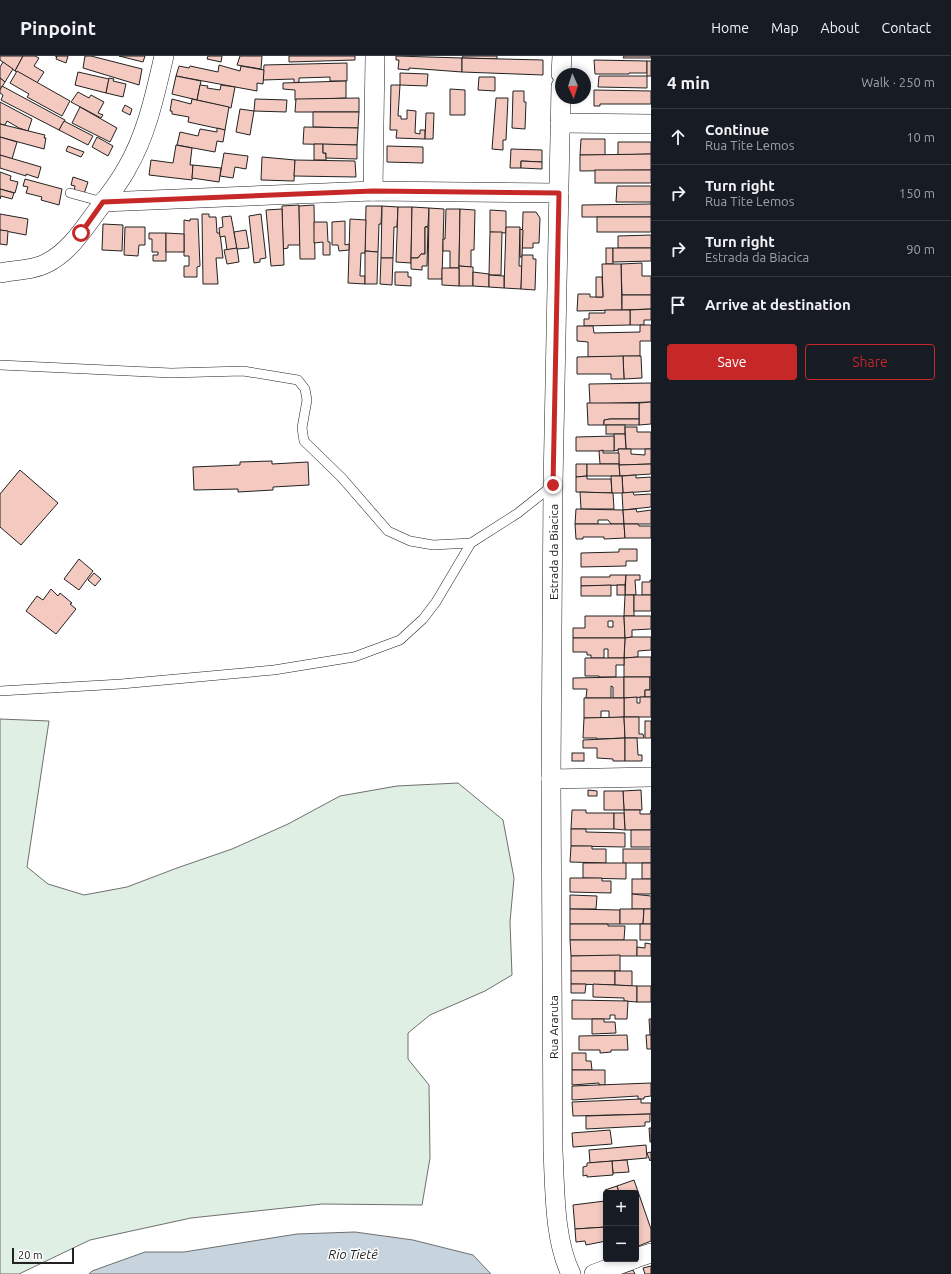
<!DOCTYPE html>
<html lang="en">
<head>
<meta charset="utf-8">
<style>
  body { margin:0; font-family:Ubuntu,sans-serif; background:#242831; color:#f1f3f6 }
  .controls { position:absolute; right:12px; bottom:12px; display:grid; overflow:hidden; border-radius:4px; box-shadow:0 2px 6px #0003 }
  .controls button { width:36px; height:36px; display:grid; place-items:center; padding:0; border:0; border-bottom:1px solid #363941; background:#171b24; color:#f1f3f6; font:20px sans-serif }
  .compass { position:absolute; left:555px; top:12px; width:36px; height:36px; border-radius:50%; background:#171b24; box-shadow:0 2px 6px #0003; rotate:177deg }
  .scale { position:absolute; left:12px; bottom:10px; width:62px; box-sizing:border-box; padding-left:4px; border:2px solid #222; border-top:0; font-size:11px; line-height:14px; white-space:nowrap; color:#222; -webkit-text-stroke:3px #fff; paint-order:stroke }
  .stop { position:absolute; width:12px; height:12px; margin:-9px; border:3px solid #c62828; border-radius:50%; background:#fff }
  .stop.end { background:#c62828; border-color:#fff; box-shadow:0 1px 4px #0008 }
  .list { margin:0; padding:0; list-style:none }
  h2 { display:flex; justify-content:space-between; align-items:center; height:52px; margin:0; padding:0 16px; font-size:17px }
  h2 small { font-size:13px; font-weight:400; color:#9ea1a6 }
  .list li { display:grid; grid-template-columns:26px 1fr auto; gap:12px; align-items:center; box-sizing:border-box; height:56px; padding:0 16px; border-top:1px solid #363941 }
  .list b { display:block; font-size:15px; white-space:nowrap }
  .list p { margin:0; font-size:13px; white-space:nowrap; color:#9ea1a6 }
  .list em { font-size:13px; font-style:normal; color:#9ea1a6 }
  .actions { display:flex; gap:8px; padding:12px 16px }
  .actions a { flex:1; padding:9px 0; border:1px solid #c62828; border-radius:4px; text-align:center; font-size:14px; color:#c62828 }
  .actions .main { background:#c62828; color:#fff }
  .icon { flex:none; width:22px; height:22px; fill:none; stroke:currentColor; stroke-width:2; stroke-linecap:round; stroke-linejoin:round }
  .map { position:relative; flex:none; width:651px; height:1218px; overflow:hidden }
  header { display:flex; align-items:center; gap:24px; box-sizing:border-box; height:56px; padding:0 20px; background:#171b24; border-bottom:1px solid #363941 }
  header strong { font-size:19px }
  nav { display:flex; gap:22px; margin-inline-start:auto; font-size:14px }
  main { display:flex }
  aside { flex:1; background:#171b24 }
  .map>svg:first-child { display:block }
  .green { fill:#e0efe3; stroke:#6f6f6f }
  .water { fill:#c7d3dd; stroke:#6f6f6f }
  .building { fill:#f3c9c0; stroke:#222; fill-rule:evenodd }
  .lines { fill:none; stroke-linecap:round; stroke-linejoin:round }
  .service-casing { stroke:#222; stroke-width:10 }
  .minor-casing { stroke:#222; stroke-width:20 }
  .service { stroke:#fff; stroke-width:9 }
  .minor { stroke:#fff; stroke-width:19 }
  .route { stroke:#c62828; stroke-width:5 }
  .labels { text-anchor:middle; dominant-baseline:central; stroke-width:3; stroke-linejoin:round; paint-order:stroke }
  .street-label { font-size:12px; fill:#222; stroke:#fff }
  .water-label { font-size:13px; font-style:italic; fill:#222; stroke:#fff }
</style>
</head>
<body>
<header>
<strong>Pinpoint</strong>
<nav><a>Home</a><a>Map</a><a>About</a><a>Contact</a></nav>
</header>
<main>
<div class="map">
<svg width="651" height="1218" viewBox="0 0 651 1218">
  <rect width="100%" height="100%" fill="#fff"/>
  <path class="green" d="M0,663L49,665L27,811L48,828L84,839L127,831L177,812L232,793L288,768L340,740L397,730L458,727L503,764L514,822L510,866L512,919L485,935L430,959L408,977V1003L429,1029L430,1102L422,1149L322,1148L191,1162L90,1184L19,1218H0Z"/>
  <path class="water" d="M355,1176L413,1184L473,1199L491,1218H89L92,1215L145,1196H184L297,1178Z"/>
  <g class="building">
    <path d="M0,0H23L15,15L0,4Z"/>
    <path d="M23,0H35L39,2L34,10L44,16L37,27L15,15Z"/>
    <path d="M55,0H68L66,7L56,3L57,0Z"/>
    <path d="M85,0H91L142,13L139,29L83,12Z"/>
    <path d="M119,0H145L143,6Z"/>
    <path d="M208,0H222L221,6L207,3Z"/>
    <path d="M240,0H262L261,13L237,9Z"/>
    <path d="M289,0H355V4L289,6Z"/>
    <path d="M396,0L462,2V16L409,12V14L398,13L399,4H396Z"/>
    <path d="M463,0H497V3L462,2Z"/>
    <path d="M624,0H651V2H623Z"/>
    <path d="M462,2L543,4V19L462,16Z"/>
    <path d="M594,4L647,5V17H629V18H595Z"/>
    <rect x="647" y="5" width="4" height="15"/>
    <path d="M3,6L13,13L5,26L0,22V11Z"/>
    <path d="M347,7V25H330V21L299,22V26L294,27V23L263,24L264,9Z"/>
    <path d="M219,9L240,15L241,10L264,14L263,28L257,27V35L176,20L179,10L189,12L190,10L218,16Z"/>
    <path d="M17,15L70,45L62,60L27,41L29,38L10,27Z"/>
    <path d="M78,16L109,23L106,37L75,29Z"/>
    <path d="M400,17L428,18L427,30L400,29Z"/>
    <path d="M176,20L201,25L197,44L172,38Z"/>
    <path d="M599,20H647V32L598,31Z"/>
    <path d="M479,21H495V35L478,34Z"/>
    <path d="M0,22L5,26L0,34Z"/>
    <path d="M109,22L114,23L113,25L126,28L123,41L106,37Z"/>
    <path d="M346,25V42L295,44V34L283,33V27Z"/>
    <path d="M200,29L208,30L207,32L220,34L221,29L235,31L231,52L197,44Z"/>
    <path d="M391,29H400L398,60H401V63H407V54L416,55L415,77L420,78V74H425V83L396,82L397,74H390Z"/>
    <path d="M2,30L65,64L59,74L1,44L3,39L0,37V34Z"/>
    <path d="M450,33L465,34V59H450Z"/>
    <path d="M594,34L651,35V48H600V50H594Z"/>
    <path d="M513,35H524V46H526L525,73L512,72Z"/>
    <path d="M78,36L89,42L91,39L104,46L98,57L103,59L101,62L71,46Z"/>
    <path d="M359,42V56H295L296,43Z"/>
    <path d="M496,42H508L506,84H503V94L492,93Z"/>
    <path d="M172,43L191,48L192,43L229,51L225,74L188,66L189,61L172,58V55H170Z"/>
    <path d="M255,43L287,44L286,56L254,55Z"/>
    <path d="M0,46L32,63L28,75L19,72L7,65L5,69L0,68Z"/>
    <path d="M125,49L132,53L130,59L122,55Z"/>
    <path d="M80,51L117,72L110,86L72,67Z"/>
    <path d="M240,53L254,55L250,79L236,76Z"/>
    <path d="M313,56H359L358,72L313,71Z"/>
    <path d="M426,57H434L433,83H425Z"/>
    <path d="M64,65L93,80L88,89L59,74Z"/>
    <path d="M0,68L45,79L44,82H46L44,93L0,81Z"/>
    <path d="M304,71L358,72L357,89L303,88Z"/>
    <path d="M217,72L225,74L223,86L217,85L215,96L177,89L180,76L198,80L200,73L217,76Z"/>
    <path d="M0,81L17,86L12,103L0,99Z"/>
    <path d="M97,81L113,90L108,100L92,91Z"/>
    <path d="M581,83H605V99H580Z"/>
    <path d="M618,86H651V98L618,99Z"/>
    <path d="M314,88H323V97H326V104H314Z"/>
    <path d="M323,88L357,89V103L326,102V97H323Z"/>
    <path d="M176,89L192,92L190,109H193L192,124L149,119L151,104L173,107Z"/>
    <path d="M68,90L84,96L81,101L66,95Z"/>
    <path d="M387,90L423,91V107L387,106Z"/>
    <path d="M511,93L542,94V106L521,105V112H510Z"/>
    <path d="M224,97L248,100L246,113L235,111L233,122L220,120Z"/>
    <path d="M651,98V114L580,115V99Z"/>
    <path d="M0,99L41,111L38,122L26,118V120L0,112Z"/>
    <path d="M262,101L295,104L294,125L261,124Z"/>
    <path d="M295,104L355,105L356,121L294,120Z"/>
    <path d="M521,105L542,106V113L521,112Z"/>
    <path d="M193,109L221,112L219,126L192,122Z"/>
    <rect x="595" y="114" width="56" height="13"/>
    <path d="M0,116L11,120L10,124L18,126L15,137L0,133Z"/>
    <path d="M73,121L88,126L84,138L74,135L75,130L71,129Z"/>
    <path d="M25,123L62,133L59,149L41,144L42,141L26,137L28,131L23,130Z"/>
    <path d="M617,130H651V146H616Z"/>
    <path d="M0,133L14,137L12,143L1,140L0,143Z"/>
    <path d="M651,146V161H582V149L651,148Z"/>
    <path d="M299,149L300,189H288V192L283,193L282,150Z"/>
    <path d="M314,149L315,203H300L299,150Z"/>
    <path d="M366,150H382L381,168H379L378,196L365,195Z"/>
    <path d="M382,150L398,151L397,171H394L393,202H381Z"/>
    <path d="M398,151H412L411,207L396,206Z"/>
    <path d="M412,151L429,152L428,170L425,171V198H421L418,202H411Z"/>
    <path d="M429,152L444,153L442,223H428Z"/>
    <path d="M282,153L284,209L271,210L266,154Z"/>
    <path d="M446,153H460L459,212H450V195H443V183H445Z"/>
    <path d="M460,153L475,154L474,194H471V211L459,210Z"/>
    <path d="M490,154L506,155V177L490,176Z"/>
    <path d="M523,156H536L540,162L539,187H533V192H522Z"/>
    <path d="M0,158L28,163L26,179L0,174Z"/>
    <path d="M202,158H209V161H216L217,177H220L223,202H216L218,228H203Z"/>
    <path d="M261,158L266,202L260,203V206L254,207L249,160Z"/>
    <path d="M231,160L237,192L227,194L225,180L220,181L219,172L223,171L222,161Z"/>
    <rect x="597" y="161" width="54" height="15"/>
    <path d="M190,163H198L200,210L197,211V221H184V210H189V200H184V164L190,165Z"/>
    <path d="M350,163L366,164L365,197H361L360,220H365V228L348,227Z"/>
    <path d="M345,165V189L349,188V194L339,195L338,189H332V166Z"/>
    <path d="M314,166H327L328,186H330V199H323V186L314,187Z"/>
    <path d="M103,168L123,169L122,195L102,194Z"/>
    <path d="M125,171H145V189H139L138,200L124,199Z"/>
    <path d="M425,171H428L427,210H422V214L411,213V202H418L421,198H425Z"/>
    <path d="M506,171H520L519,210H522L521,233L504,232Z"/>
    <path d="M520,173L523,174L522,201H520Z"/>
    <path d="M0,174L8,175L7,189L0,188Z"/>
    <path d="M246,174L249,192L237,193L234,176Z"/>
    <path d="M490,176H502L501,219H489Z"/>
    <path d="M149,177H166V205H153V199H158V196H152V183H149Z"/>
    <path d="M166,177L184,178V196H166Z"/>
    <path d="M651,179V192H618V180Z"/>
    <path d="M237,192L239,206L227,208L224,194Z"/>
    <rect x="606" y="192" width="7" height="16"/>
    <path d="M613,192H651V205L613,206Z"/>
    <path d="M365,195L378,196L377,228H365Z"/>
    <path d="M522,199H533V203H536L535,234L521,233Z"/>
    <path d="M381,202H393L392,229L380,228Z"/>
    <path d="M642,207V220H651V239H622L621,208Z"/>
    <path d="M602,208H621L622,254L577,255L578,238H590V241H603Z"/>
    <path d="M459,210L473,211V230H459Z"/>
    <path d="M442,212H459V230L442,229Z"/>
    <path d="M395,216H408V221H411V230L395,229Z"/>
    <path d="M473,216L489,218V231L473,230Z"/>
    <path d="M489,219L504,220V232L489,231Z"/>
    <path d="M596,221H602L603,241H596Z"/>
    <path d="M622,239H651V253L622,254Z"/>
    <path d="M651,253V264H644V269H630V254Z"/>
    <path d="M605,254H630V269L584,270V263H589V257H605Z"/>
    <path d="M640,269H651V285H640V300L588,301V286L577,285V270H593L594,277L640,276Z"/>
    <path d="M623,300H641L642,322L624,323Z"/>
    <path d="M623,300L624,323H611V318H577V301Z"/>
    <path d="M651,327V346L590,348L589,328Z"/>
    <path d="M651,346V368L639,369V347Z"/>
    <path d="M587,347H639V363H610L604,364V369H588Z"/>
    <path d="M610,363H639V369H604V364Z"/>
    <rect x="606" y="369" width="19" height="9"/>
    <path d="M625,371H637V376H651V393H626Z"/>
    <path d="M614,378H625L626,393H618V394L614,395Z"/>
    <path d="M614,380V395H576V381Z"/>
    <path d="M618,393H631V398L645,399V393H651V408L619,409Z"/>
    <path d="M603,394V397H619V408H600L599,395Z"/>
    <path d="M272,405V408L308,406L309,429L273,431V434L238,436V433L194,434L193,411L240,409V406Z"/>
    <path d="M576,408H587V420L576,421Z"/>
    <path d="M587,408H619L620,420H587Z"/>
    <path d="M651,408V418L620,420L619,409Z"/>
    <path d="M20,414L58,447L21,489L0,471V438Z"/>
    <path d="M636,419V422L651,421V435L623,437L622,420Z"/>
    <path d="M587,420V423H611L612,437L576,436V421Z"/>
    <path d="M611,420H622L623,437H612Z"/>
    <path d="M580,436L613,437L614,453H581Z"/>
    <path d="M633,436L634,439L651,438V451L623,454L622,437Z"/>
    <path d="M576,453L623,454L624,468H611L608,464H598V468H575Z"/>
    <path d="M636,453L637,456L651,454V468H624L623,454Z"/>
    <path d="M575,468H624L625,482L604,483V481H583V483H576Z"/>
    <path d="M624,468H638L639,470H651V482H625Z"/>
    <path d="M619,493H637V505H626V510L581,511V497L619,496Z"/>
    <path d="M79,503L93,515L79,534L64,523Z"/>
    <path d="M94,517L101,523L95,530L88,524Z"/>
    <path d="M610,519H626L625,529L581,530V521H610Z"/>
    <path d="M626,519H640V524H635L636,539H625Z"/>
    <path d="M650,524H651V539H642V526H650Z"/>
    <path d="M611,529V540H581V530Z"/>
    <rect x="617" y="529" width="8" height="10"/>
    <path d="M51,533L58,540L60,537L72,547L70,548L76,553L56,578L26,555L37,540L43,544Z"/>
    <path d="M625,539H634V560H624Z"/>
    <rect x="634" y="539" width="17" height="16"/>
    <path d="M585,560H624L625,582H573V572H585ZM608,565H613V571H608Z"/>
    <path d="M624,560H651V573L632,574V581L625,582Z"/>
    <path d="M632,581H651V594L638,595V601L624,602L625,582Z"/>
    <path d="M573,582H625L624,602H608V593H604V602H591V599H587V596H573Z"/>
    <path d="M638,601H651V621H624V602Z"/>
    <path d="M585,602H624V609H616V621H599V620H585Z"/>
    <path d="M624,621V642H613V631L611,630V642H586L587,633H573V622Z"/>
    <path d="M624,621H650V634H645V641L624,642Z"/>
    <path d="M650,621H651V641H645V634H650Z"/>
    <path d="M637,641V647H640V641H651V661H624V642Z"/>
    <path d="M584,642H624V661L609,662V655H601V662H584Z"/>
    <path d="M624,661L625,682L597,683V682H583L584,662Z"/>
    <path d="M624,661H639V678H643L644,682H625Z"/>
    <rect x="645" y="665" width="6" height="17"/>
    <path d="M625,682V705H613V703L597,702V692H583V684Z"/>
    <path d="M625,682H637L638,699H642V705H625Z"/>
    <rect x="572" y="697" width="12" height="8"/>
    <path d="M588,734L597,735V740H588Z"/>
    <path d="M641,734L642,754H624L623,735Z"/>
    <path d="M604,735H623L624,754H604Z"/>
    <path d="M572,754H586V757H614V773H571Z"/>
    <path d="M624,754H640V758H650L651,754V774H625Z"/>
    <path d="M614,757H624L625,774L614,773Z"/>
    <path d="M571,773H586V776L625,777V791L571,790Z"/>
    <rect x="631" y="774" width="20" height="17"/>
    <path d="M571,790H592V793H606V807L570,806Z"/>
    <rect x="623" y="793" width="28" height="14"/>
    <path d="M583,807H626V823L583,822Z"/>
    <rect x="642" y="807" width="9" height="16"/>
    <path d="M570,822H602V825H611V837L570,836Z"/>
    <rect x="632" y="823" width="19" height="15"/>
    <path d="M632,838L651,840V853H632Z"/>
    <path d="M570,839L597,840L596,853H570Z"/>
    <path d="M570,853L620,854V868H570Z"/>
    <path d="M620,853H644L643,868H620Z"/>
    <path d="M644,853H651V868H643Z"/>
    <path d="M570,868H608V870H625L624,884H570Z"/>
    <rect x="640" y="868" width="11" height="16"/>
    <path d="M570,884H637V900H571Z"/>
    <path d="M645,887L651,888V900H637V891L645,892Z"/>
    <path d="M620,899V915H571V900Z"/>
    <path d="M571,915H615V929L571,928Z"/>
    <path d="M615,915H632V930L615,929Z"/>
    <path d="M571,928H586L585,937H571Z"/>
    <path d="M593,928L637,930V946L624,945V942L593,941Z"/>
    <rect x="637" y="930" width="14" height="16"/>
    <path d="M572,944L628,945L627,963H615V959H610V963H572Z"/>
    <path d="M592,963H604V966H615L616,977L592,978Z"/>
    <path d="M649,963H651V979H650Z"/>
    <path d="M627,979L628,994H611V996L600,997V994H579V980Z"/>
    <path d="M646,979H651V993H647Z"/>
    <path d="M572,997H586V1005H591L592,1014H572Z"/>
    <path d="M572,1014H605V1029H599V1027L572,1029Z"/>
    <path d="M651,1027V1040L644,1041V1043H638V1040L572,1044V1030Z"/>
    <path d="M641,1043V1047H651V1058L573,1060L572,1046Z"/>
    <path d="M650,1058V1066H645V1070L586,1073V1060Z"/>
    <path d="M649,1072H651V1086H650Z"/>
    <path d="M610,1074L612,1088L573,1091L572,1077Z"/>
    <path d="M646,1089L647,1102L590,1107L589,1094Z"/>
    <path d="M651,1096V1104L650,1105L647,1097Z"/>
    <path d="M627,1104L629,1116L613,1117L612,1105Z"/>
    <path d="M612,1105L613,1119L587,1121V1119L583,1120V1111L587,1110V1107Z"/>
    <path d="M634,1124L651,1173V1185L636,1191V1137H619L617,1130Z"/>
    <path d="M617,1130L619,1137H606L605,1134Z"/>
    <path d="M605,1145L606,1171L575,1173L573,1149Z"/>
    <path d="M606,1171V1185L586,1189L585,1185L576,1186L575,1173Z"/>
    <path d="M651,1210V1218H645L643,1212Z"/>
    <path d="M633,1214L635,1218H620Z"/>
  </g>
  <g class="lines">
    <g class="service-casing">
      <g id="service">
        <path d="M70,137L103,146"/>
        <path d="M0,309L171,317L243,315L298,324L305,333L307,344L302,372L304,385L342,422L388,475L410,485L433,489L471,487"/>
        <path d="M0,635L121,628L274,614L354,601L400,584L423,563L436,546L471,487L518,457L552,430"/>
      </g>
    </g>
    <g class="minor-casing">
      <g id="minor">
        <path d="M561,18L562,0"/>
        <path d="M561,30L553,429L551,723L553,1095C555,1133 554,1184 571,1218"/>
        <path d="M560,67L651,68"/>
        <path d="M373,135L375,0"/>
        <path d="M103,146L373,135L559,137"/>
        <path d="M0,217C15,214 34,214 47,207C67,197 81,177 94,159C105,144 118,129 127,112C147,78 155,38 164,0"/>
        <path d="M551,723L651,721"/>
        <path d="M636,1202L651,1197"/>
        <path d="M594,1218L634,1203"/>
      </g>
    </g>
    <use href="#service" class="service"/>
    <use href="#minor" class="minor"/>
  </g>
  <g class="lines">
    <path class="route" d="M81,177L103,146L373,135L559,137L553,429"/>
  </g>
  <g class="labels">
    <g class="street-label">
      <text transform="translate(553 496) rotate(-90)">Estrada da Biacica</text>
      <text transform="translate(553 971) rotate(-90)">Rua Araruta</text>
    </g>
    <g class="water-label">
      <text x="353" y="1198">Rio Tietê</text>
    </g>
  </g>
</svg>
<div class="controls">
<button>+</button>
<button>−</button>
</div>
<svg class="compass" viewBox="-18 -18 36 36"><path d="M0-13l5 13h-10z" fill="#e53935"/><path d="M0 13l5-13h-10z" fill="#9ea1a6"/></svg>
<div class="scale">20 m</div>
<div class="stop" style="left:81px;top:177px"></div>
<div class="stop end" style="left:553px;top:429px"></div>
</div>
<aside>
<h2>4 min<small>Walk · 250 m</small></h2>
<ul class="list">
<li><svg class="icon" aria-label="ahead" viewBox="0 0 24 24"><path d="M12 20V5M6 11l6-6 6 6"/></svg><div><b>Continue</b><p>Rua Tite Lemos</p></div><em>10 m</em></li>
<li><svg class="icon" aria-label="right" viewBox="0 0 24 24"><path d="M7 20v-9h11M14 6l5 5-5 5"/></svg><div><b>Turn right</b><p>Rua Tite Lemos</p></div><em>150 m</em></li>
<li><svg class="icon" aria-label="right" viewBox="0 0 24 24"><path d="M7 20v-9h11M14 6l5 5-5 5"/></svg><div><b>Turn right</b><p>Estrada da Biacica</p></div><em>90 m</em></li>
<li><svg class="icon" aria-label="arrive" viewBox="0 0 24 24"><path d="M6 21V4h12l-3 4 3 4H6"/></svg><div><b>Arrive at destination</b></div></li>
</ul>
<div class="actions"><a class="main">Save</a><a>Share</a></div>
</aside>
</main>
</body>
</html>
